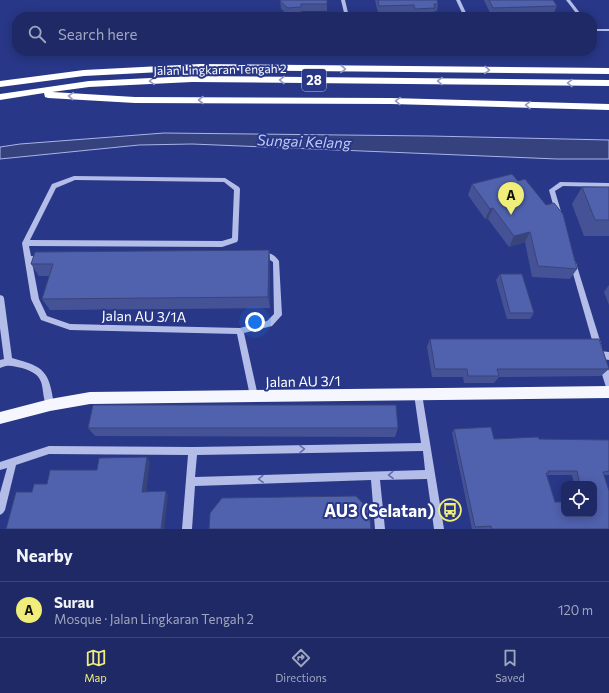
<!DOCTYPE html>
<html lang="en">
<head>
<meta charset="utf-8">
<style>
  body { margin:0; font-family:Commissioner,sans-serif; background:#26316b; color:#f1f3f6 }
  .controls { position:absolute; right:12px; bottom:12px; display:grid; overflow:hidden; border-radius:8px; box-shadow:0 2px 10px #0003 }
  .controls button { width:36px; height:36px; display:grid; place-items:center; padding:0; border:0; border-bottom:1px solid #3c4579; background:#1e2965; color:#f1f3f6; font:20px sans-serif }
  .you { position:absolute; left:255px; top:322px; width:14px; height:14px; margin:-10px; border:3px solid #fff; border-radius:50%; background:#1a73e8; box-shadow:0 0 0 6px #1a73e833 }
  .badge { display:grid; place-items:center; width:26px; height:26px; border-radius:50%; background:#f0ee79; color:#111; font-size:13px; font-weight:700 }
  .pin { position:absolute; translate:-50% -33px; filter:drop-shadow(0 1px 2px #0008) }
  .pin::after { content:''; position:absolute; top:21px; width:14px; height:12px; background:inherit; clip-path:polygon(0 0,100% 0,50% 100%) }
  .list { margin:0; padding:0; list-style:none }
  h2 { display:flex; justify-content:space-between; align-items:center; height:52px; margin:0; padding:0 16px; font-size:17px }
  h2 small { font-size:13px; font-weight:400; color:#a1a6bf }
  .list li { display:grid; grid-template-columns:26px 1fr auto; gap:12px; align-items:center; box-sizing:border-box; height:56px; padding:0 16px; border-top:1px solid #3c4579 }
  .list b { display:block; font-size:15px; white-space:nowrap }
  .list p { margin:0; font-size:13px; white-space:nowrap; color:#a1a6bf }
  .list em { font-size:13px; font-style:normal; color:#a1a6bf }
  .icon { flex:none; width:22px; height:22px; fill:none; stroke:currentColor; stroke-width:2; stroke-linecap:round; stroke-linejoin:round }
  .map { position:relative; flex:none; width:609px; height:529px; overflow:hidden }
  .search { position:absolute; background:#1e2965; box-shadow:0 2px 10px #0003; left:12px; right:12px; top:12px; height:44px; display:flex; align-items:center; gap:10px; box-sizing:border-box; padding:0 14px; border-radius:16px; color:#a1a6bf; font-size:15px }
  .sheet { height:108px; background:#1e2965 }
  nav { display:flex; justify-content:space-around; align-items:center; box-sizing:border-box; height:56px; border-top:1px solid #3c4579; background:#1e2965; font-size:11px; color:#a1a6bf }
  nav a { display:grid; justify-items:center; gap:2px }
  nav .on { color:#f0ee79 }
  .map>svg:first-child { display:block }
  .water { fill:#36427e; stroke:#a8b4e9 }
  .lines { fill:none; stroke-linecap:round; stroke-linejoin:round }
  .minor { fill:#b3bde8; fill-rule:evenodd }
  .major { fill:#f6f7fe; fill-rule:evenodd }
  .highway { fill:#fff; fill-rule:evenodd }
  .wall { fill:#455396; fill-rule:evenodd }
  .shaded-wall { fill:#38447a }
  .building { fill:#5061ae; stroke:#38447a; fill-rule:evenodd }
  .oneway { stroke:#949bc3 }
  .oneway2 { stroke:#606dae }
  .labels { text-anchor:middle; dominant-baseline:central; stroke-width:4; stroke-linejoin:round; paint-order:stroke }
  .far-street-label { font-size:12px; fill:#fff; stroke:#283787 }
  .shield { fill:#283787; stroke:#bec3db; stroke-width:1 }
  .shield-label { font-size:13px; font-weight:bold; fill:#fff }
  .street-label { font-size:14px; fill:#fff; stroke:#283787 }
  .water-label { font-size:15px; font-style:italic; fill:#bfc8f0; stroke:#283787 }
  .near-poi-label { font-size:17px; font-weight:bold; fill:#fff; stroke:#283787; text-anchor:end }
</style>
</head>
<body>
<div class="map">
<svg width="609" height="529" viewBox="0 0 609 529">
  <rect width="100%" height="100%" fill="#283787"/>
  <path class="water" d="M164,133L430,136L609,140V159H557L192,144L139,145L0,159V147L20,144Z"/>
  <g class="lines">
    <g class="minor">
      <path d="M341,0H345L349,17H345Z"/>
      <path d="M456,0H460L468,17H464Z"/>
      <path d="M566,0H570L583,17H579Z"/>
      <rect x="592" y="29" width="17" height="2"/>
      <path d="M74,176L225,178L239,187L240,189L238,240L237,242L222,247L29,246L31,256L43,257L44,259L43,261L32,262L39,299L47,316L70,324L240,328L267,321L274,314L273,262L267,258L260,257L259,255L260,253C268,251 274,254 279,261L282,315L272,326L244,333L258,396L257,399L254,400L251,399L250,396L237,334L70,330L41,320L31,299L22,243L52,184ZM75,180L224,182L234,190L232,238L222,241L30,240L56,188Z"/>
      <path d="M560,182L609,183V187L563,186L555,191L562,215L559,217L556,215L549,190Z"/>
      <path d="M573,260L575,261L576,263L602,347L601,349L598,350L595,349L594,347L570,263L571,261Z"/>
      <path d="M0,295L3,296L4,298L12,358C45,367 49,371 54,405L53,408L50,409L47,408C39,388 49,376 22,368C12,366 9,364 0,368V360L4,359L0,328Z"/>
      <path d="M600,351L609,352V360L597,358L596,355L597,352Z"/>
      <path d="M603,361L606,362L609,371V388L606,387L605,384L599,365L600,362Z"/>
      <path d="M418,390L421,391L422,394L444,529H434L427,479L380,480L385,529H375L371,480L195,486L192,529H182L188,455L49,454L16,465L5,510L3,513L0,515V493L7,468L0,470V462L49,446L193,447L421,443L414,394L415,391ZM423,451L425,470L195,477L197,455Z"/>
    </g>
    <path class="major" d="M609,386V398L90,404L50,411L0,424V412L50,399L90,392Z"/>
    <g class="highway">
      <path d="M200,64L609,68V74L200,70L84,76L0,87V81L84,70Z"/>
      <path d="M192,76L609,80V86L192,82L89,87L52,92L135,97L391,98L609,104V110L391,104L135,103L48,98L45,97L44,93L0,100V94L89,81Z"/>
    </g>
  </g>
  <g class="wall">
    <path d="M280,0H327V11H301V14L288,15L281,9Z"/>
    <path d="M375,0H437L438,4L437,11H435L434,15H414L413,12L378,13Z"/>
    <path d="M484,0H553L557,6L554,13L491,15Z"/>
    <path d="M472,184L577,269L570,279L532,277L525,242L509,247L488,219H485L468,195Z"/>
    <path d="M582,187H609V236H584L572,204Z"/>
    <path d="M269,250L270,262V308L50,310L42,299L49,276H39L31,264Z"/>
    <path d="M500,274L534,313L530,319H507L496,280Z"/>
    <path d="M609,285V305L604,292Z"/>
    <path d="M430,339L609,369L601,376L499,377L494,383H464L463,377H432L427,347Z"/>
    <path d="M88,428H398L395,437L95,436Z"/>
    <path d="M454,429L494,439L609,440V475H604L609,529H472L452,433ZM547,475H572L574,484H594V514L555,502Z"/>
  </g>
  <g class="shaded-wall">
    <path d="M493,208L488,219H485L490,209Z"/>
    <path d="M530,232L525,242L509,247L514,236Z"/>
    <path d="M269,250L270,262V308L268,297Z"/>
    <path d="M147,457L150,461L146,495L142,492Z"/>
    <path d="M166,491L168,495L164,529H161Z"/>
  </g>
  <g class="building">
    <path d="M280,0H327V4H301V7L288,8L281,2Z"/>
    <path d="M378,0H437L438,4H434L435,8L415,9L414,5L379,6Z"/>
    <path d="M489,0H553L557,6L493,8Z"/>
    <path d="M512,174L518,181L525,179L546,205L554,203L563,214L577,269L538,266L530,232L514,236L493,208L490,209L472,184Z"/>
    <path d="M582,187H609V220H595Z"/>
    <path d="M269,250L268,297L42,299L53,264H31L35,252Z"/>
    <path d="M500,274H522L534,313H510Z"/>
    <path d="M430,339H599L609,369H497L499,376H468L467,369H435Z"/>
    <path d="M93,405H396L398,428H88Z"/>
    <path d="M491,427L494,439L538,437L539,439L609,440V471L603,472L609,491V529H492L491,526L475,527L454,429ZM548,471H577L580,484H594V514H564V502H555L546,473H549Z"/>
    <path d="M147,457L142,492L166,491L161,529H6L16,492H32L34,484H47L50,470H97L99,458Z"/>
    <path d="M356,496L369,510L371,529H209L210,513L222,498Z"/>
  </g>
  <defs><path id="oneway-chevron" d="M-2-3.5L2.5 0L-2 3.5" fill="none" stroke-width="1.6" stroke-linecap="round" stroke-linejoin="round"/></defs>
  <g class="oneway">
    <use href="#oneway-chevron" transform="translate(343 69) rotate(1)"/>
    <use href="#oneway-chevron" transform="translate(487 70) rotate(1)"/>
    <use href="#oneway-chevron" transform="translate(282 80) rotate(-179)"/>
    <use href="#oneway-chevron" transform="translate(152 81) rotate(177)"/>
    <use href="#oneway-chevron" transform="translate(440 81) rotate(-179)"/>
    <use href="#oneway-chevron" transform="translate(570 83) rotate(-179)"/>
    <use href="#oneway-chevron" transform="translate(71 96) rotate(-177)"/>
    <use href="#oneway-chevron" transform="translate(201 100) rotate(-180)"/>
    <use href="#oneway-chevron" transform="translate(398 101) rotate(-178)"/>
    <use href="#oneway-chevron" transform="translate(528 105) rotate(-178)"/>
  </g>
  <g class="oneway2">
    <use href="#oneway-chevron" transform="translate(302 449) rotate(-1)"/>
    <use href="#oneway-chevron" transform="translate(391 475) rotate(178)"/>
    <use href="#oneway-chevron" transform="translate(261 479) rotate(178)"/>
  </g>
  <defs>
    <g id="bus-ring" transform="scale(1.15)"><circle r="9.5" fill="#283787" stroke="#f0ee79" stroke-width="1.5"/><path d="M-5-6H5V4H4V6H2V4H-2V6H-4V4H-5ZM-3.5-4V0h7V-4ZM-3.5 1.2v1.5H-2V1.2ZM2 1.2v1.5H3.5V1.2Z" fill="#f0ee79"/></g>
  </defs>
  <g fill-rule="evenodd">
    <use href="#bus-ring" x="450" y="510"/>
  </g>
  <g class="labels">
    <g class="far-street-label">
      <text transform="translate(220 69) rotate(-1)">Jalan Lingkaran Tengah 2</text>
    </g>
    <rect class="shield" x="302" y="69" width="24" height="22" rx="3"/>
    <g class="shield-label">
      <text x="314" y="80">28</text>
    </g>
    <g class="street-label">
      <text transform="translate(144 316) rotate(1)">Jalan AU 3/1A</text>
      <text transform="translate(303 381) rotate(-1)">Jalan AU 3/1</text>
    </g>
    <g class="water-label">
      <text transform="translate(304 141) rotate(2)">Sungai Kelang</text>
    </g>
    <g class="near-poi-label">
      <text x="434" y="510">AU3 (Selatan)</text>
    </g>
  </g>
</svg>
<div class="controls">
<button><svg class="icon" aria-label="locate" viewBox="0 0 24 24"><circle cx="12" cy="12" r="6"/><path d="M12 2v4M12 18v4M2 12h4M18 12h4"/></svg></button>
</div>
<div class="you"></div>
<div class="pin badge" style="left:511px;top:215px">A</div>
<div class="search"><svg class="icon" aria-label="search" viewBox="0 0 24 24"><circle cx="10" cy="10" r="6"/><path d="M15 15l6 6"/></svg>Search here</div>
</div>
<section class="sheet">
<h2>Nearby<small></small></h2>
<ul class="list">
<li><span class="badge">A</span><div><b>Surau</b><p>Mosque · Jalan Lingkaran Tengah 2</p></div><em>120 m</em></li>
</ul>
</section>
<nav>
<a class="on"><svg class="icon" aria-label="map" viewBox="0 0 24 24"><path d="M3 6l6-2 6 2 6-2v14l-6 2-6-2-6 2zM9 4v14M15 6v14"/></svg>Map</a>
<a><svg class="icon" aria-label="directions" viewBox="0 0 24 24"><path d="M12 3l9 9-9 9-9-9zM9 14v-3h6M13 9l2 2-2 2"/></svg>Directions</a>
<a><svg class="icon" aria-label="saved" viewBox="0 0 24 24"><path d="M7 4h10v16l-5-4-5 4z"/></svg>Saved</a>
</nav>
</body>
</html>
